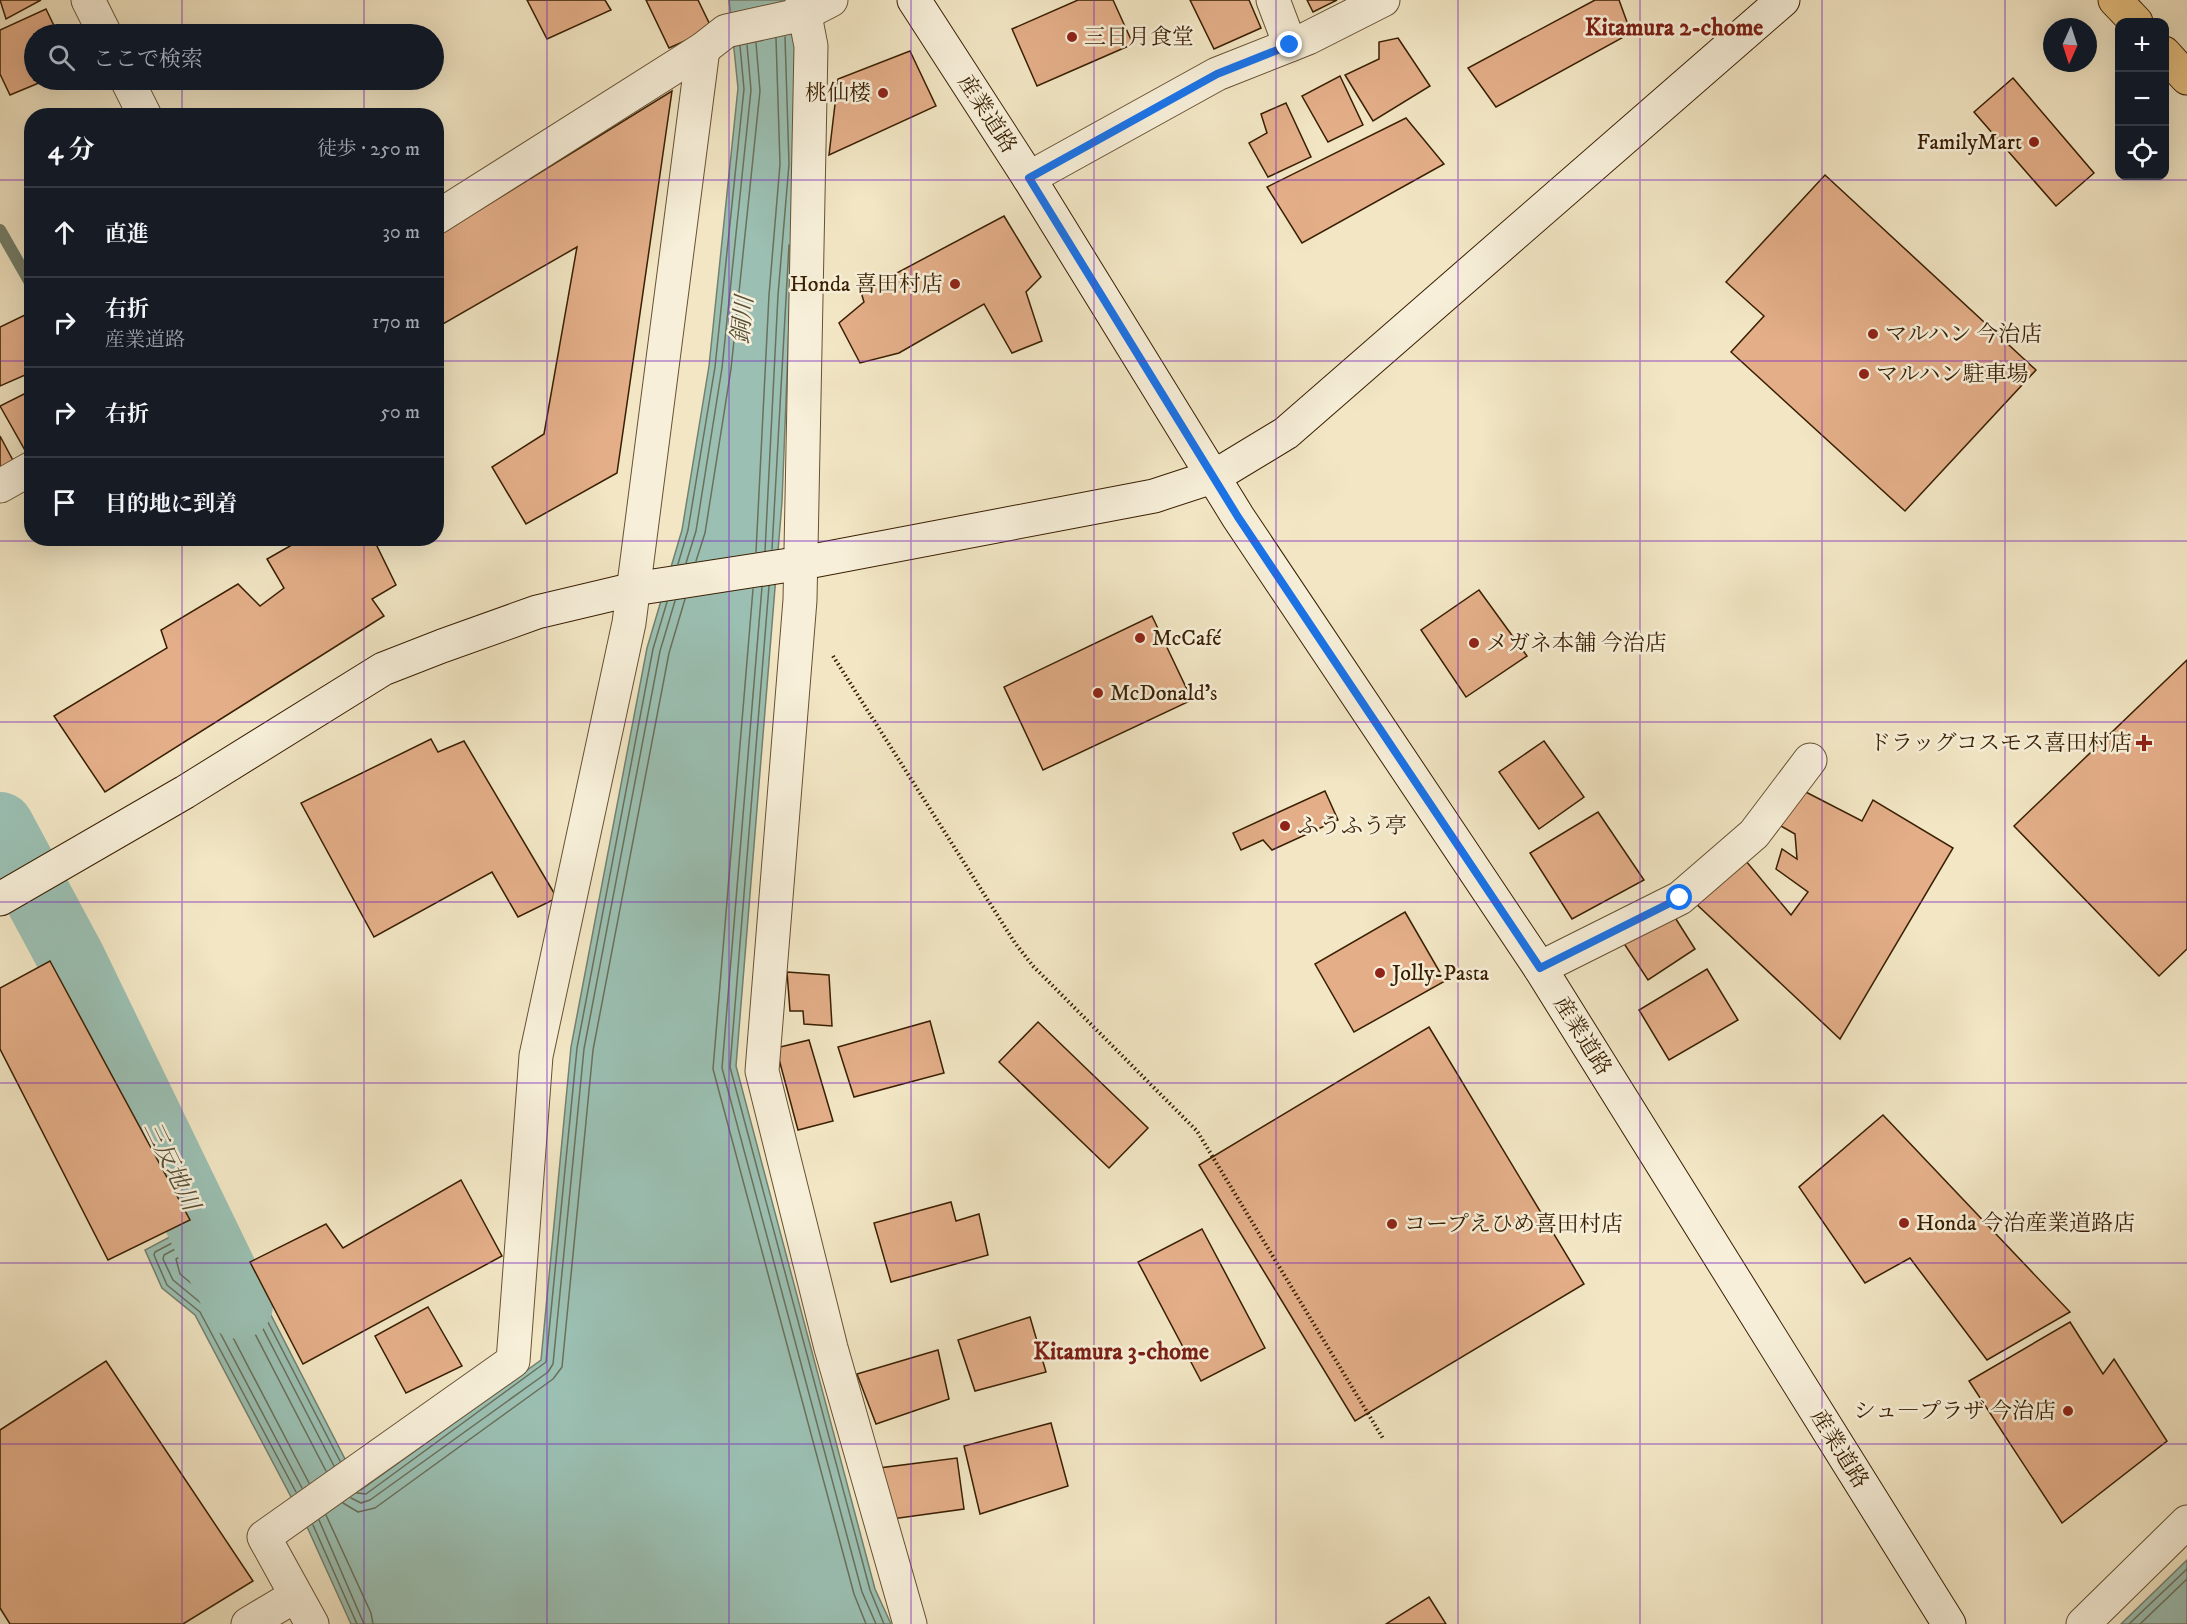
<!DOCTYPE html>
<html lang="ja">
<head>
<meta charset="utf-8">
<style>
  body { margin:0; font-family:"IM FELL DW Pica","Noto Serif JP",serif; background:#242831; color:#f1f3f6 }
  .controls { position:absolute; right:18px; top:18px; display:grid; overflow:hidden; border-radius:12px; box-shadow:0 6px 24px #0002 }
  .controls button { width:54px; height:54px; display:grid; place-items:center; padding:0; border:0; border-bottom:2px solid #363941; background:#171b24; color:#f1f3f6; font:30px sans-serif }
  .compass { position:absolute; left:2043px; top:18px; width:54px; height:54px; border-radius:50%; background:#171b24; box-shadow:0 6px 24px #0002; rotate:183deg }
  .stop { position:absolute; width:18px; height:18px; margin:-14px; border:4px solid #1a73e8; border-radius:50%; background:#fff }
  .stop.end { background:#1a73e8; border-color:#fff; box-shadow:0 2px 6px #0008 }
  .list { margin:0; padding:0; list-style:none }
  h2 { display:flex; justify-content:space-between; align-items:center; height:78px; margin:0; padding:0 24px; font-size:26px }
  h2 small { font-size:20px; font-weight:400; color:#9ea1a6 }
  .list li { display:grid; grid-template-columns:39px 1fr auto; gap:18px; align-items:center; box-sizing:border-box; height:90px; padding:0 24px; border-top:2px solid #363941 }
  .list b { display:block; font-size:22px; white-space:nowrap }
  .list p { margin:0; font-size:20px; white-space:nowrap; color:#9ea1a6 }
  .list em { font-size:20px; font-style:normal; color:#9ea1a6 }
  .icon { flex:none; width:33px; height:33px; fill:none; stroke:currentColor; stroke-width:2; stroke-linecap:round; stroke-linejoin:round }
  .map { position:relative; flex:none; width:2187px; height:1624px; overflow:hidden }
  .search { position:absolute; background:#171b24; box-shadow:0 6px 24px #0002; left:24px; top:24px; width:420px; height:66px; display:flex; align-items:center; gap:15px; box-sizing:border-box; padding:0 21px; border-radius:33px; color:#9ea1a6; font-size:22px }
  .panel { position:absolute; background:#171b24; box-shadow:0 6px 24px #0002; left:24px; top:108px; width:420px; height:438px; border-radius:24px }
  .map>svg:first-child { display:block }
  .water { fill:#9bc0b3; stroke:#74806c; stroke-width:1.5 }
  .lines { fill:none; stroke-linecap:round; stroke-linejoin:round }
  .shore { stroke:#6a705a; stroke-width:1.5 }
  .stream { stroke:#74806c; stroke-width:12 }
  .river { stroke:#9bc0b3; stroke-width:68 }
  .building { fill:#e3ae88; stroke:#391f02; stroke-width:1.5 }
  .street-casing { stroke:#675132; stroke-width:35 }
  .secondary-casing { stroke:#391f02; stroke-width:35 }
  .primary-casing { stroke:#391f02; stroke-width:35 }
  .path { stroke:#391f02; stroke-width:4; stroke-dasharray:1.5 3; stroke-linecap:butt }
  .street { stroke:#f7efd9; stroke-width:33 }
  .secondary { stroke:#f7efd9; stroke-width:33 }
  .primary { stroke:#e9c382; stroke-width:33 }
  .route { stroke:#1a73e8; stroke-width:8 }
  .grid { fill:none; stroke:#7b2cbf; stroke-width:1.5; stroke-opacity:0.55 }
  .poi-dot { fill:#8f2418; stroke:#f7efd9; stroke-width:2 }
  .labels { text-anchor:middle; dominant-baseline:central; stroke-width:5; stroke-linejoin:round; paint-order:stroke }
  .poi-label { font-size:22px; fill:#391f02; stroke:#f7efd9; text-anchor:start }
  .street-label { font-size:22px; fill:#391f02; stroke:#f7efd9 }
  .neighbourhood-label { font-size:24px; font-weight:bold; fill:#7a1f14; stroke:#f7efd9 }
  .water-label { font-size:24px; font-style:italic; fill:#564f37; stroke:#f7efd9 }
</style>
</head>
<body>
<div class="map">
<svg width="2187" height="1624" viewBox="0 0 2187 1624">
  <rect width="100%" height="100%" fill="#f2e6c4"/>
  <filter id="stains"><feTurbulence type="fractalNoise" baseFrequency=".00333" numOctaves="4"/><feColorMatrix values="0 0 0 0 .2 0 0 0 0 .09 0 0 0 0 .02 0 0 0 .5 -.17"/></filter>
  <radialGradient id="worn" r=".72"><stop offset=".6" stop-color="#630" stop-opacity="0"/><stop offset="1" stop-color="#630" stop-opacity=".3"/></radialGradient>
  <g class="water">
    <path d="M729,0H791L800,43L782,502L736,1066L875,1589L891,1624H351L308,1529L195,1315L162,1288L145,1250L211,1215L223,1222L361,1490L541,1360L571,1047L647,648L682,530L709,366L738,88Z"/>
    <path d="M2187,1560V1624H2121Z"/>
  </g>
  <g class="lines">
    <g class="shore">
      <path d="M772,549L789,245"/>
      <path d="M765,551L778,295L789,164L785,37"/>
      <path d="M756,552L769,295L780,164L776,38"/>
      <path d="M696,561L705,533L731,369L760,91L756,43"/>
      <path d="M686,563L696,531L722,368L751,90L747,45"/>
      <path d="M678,564L688,530L715,367L744,89L740,46"/>
      <path d="M769,586L730,1067L870,1590L884,1624"/>
      <path d="M762,587L722,1068L862,1592L876,1624"/>
      <path d="M753,589L713,1069L854,1594L866,1624"/>
      <path d="M309,1483L215,1303L180,1274L176,1259L206,1243L209,1245L326,1471"/>
      <path d="M302,1488L207,1308L173,1280L163,1259L164,1255L209,1231L213,1232L334,1466"/>
      <path d="M296,1492L200,1312L167,1285L154,1255L155,1252L210,1223L218,1226L340,1461"/>
      <path d="M357,1493L366,1494L546,1362L577,1048L653,649L667,602"/>
      <path d="M351,1498L361,1503L370,1500L548,1372L553,1364L584,1049L660,651L675,601"/>
      <path d="M343,1503L358,1512L375,1508L553,1379L562,1367L593,1050L669,653L685,599"/>
      <path d="M326,1515L371,1613L373,1624"/>
      <path d="M319,1520L364,1624"/>
      <path d="M313,1525L357,1624"/>
      <path d="M2129,1624L2187,1569"/>
      <path d="M2140,1624L2187,1579"/>
    </g>
    <path class="stream" d="M0,230L32,286"/>
    <path class="river" d="M0,826L71,958L239,1305"/>
  </g>
  <g class="building">
    <path d="M0,0H41L6,19Z"/>
    <path d="M527,0H605L611,10L547,39Z"/>
    <path d="M646,0H698L712,29L669,48Z"/>
    <path d="M1078,0H1113L1133,44L1037,86L1012,29Z"/>
    <path d="M1190,0H1249L1261,28L1214,49Z"/>
    <path d="M1307,0H1337L1313,12Z"/>
    <path d="M1595,0H1619L1631,33L1496,107L1468,68Z"/>
    <path d="M46,9L58,34H34V80H46L10,95L0,74V30Z"/>
    <path d="M1398,38L1430,86L1373,121L1345,75L1379,59V42Z"/>
    <path d="M910,51L936,106L829,155L838,79Z"/>
    <path d="M1340,76L1363,125L1328,142L1302,96Z"/>
    <path d="M2013,78L2094,173L2056,206L1974,112Z"/>
    <path d="M672,91L617,473L526,524L492,467L544,434L577,247L436,328V237Z"/>
    <path d="M1286,103L1311,157L1268,177L1249,143L1267,133L1261,114Z"/>
    <path d="M1406,118L1444,164L1302,243L1267,187Z"/>
    <path d="M1825,175L2036,370L1905,511L1731,352L1764,316L1726,282Z"/>
    <path d="M1004,216L1041,277L1026,292L1042,341L1012,353L984,304L899,353L860,363L839,323L864,302L861,292Z"/>
    <path d="M27,314L32,324V372L0,386V327Z"/>
    <path d="M32,390V449L26,452L0,406Z"/>
    <path d="M0,436L16,466L0,476Z"/>
    <path d="M304,538H373L396,585L372,599L384,616L105,792L54,716L167,648L161,630L238,584L260,606L284,588L267,559Z"/>
    <path d="M1479,590L1527,656L1466,697L1421,630Z"/>
    <path d="M1152,616L1192,700L1043,770L1004,687Z"/>
    <path d="M2187,660V949L2159,976L2014,826Z"/>
    <path d="M431,739L438,752L464,741L557,898L518,917L492,872L374,937L301,803Z"/>
    <path d="M1544,741L1584,797L1539,829L1499,772Z"/>
    <path d="M1798,788L1862,821L1873,800L1953,848L1840,1039L1692,900L1741,855L1791,915L1808,892L1776,869L1782,849L1797,859L1795,834L1779,825Z"/>
    <path d="M1325,791L1338,820L1272,850L1263,840L1241,850L1233,833Z"/>
    <path d="M1598,812L1644,880L1572,919L1530,853Z"/>
    <path d="M1669,908L1695,949L1648,980L1621,939Z"/>
    <path d="M1405,912L1445,981L1354,1032L1315,964Z"/>
    <path d="M50,961L190,1220L108,1260L0,1049V988Z"/>
    <path d="M1707,969L1738,1020L1669,1060L1639,1010Z"/>
    <path d="M787,972L829,975L832,1026L804,1024L803,1011H790Z"/>
    <path d="M930,1021L944,1073L854,1097L838,1047Z"/>
    <path d="M1038,1022L1148,1128L1109,1168L999,1062Z"/>
    <path d="M1429,1027L1584,1284L1355,1421L1199,1165Z"/>
    <path d="M809,1040L833,1121L798,1130L776,1048Z"/>
    <path d="M1883,1115L2070,1312L1987,1360L1910,1258L1865,1283L1799,1187Z"/>
    <path d="M461,1180L502,1256L303,1364L250,1262L326,1224L343,1248Z"/>
    <path d="M951,1202L956,1221L979,1214L988,1255L891,1282L874,1223Z"/>
    <path d="M1202,1229L1265,1348L1201,1381L1138,1262Z"/>
    <path d="M428,1307L462,1366L406,1393L375,1336Z"/>
    <path d="M1030,1317L1046,1372L975,1391L958,1340Z"/>
    <path d="M2070,1322L2103,1374L2114,1359L2167,1441L2062,1523L1969,1381Z"/>
    <path d="M938,1350L949,1399L876,1424L857,1374Z"/>
    <path d="M106,1361L253,1581L183,1624H10L0,1608V1430Z"/>
    <path d="M1051,1423L1068,1486L980,1514L964,1446Z"/>
    <path d="M957,1458L964,1509L892,1519L879,1468Z"/>
    <path d="M1429,1597L1446,1624H1386Z"/>
  </g>
  <g class="lines">
    <g class="street-casing">
      <g id="street">
        <path d="M88,0L105,34"/>
        <path d="M802,0L811,46L800,600L762,1071L831,1348L910,1624"/>
        <path d="M1273,0L1290,45"/>
        <path d="M127,80L145,116"/>
        <path d="M1029,178L1217,74L1308,38L1383,0"/>
        <path d="M436,218L703,49L726,31L804,14L831,0"/>
        <path d="M0,486L32,468"/>
        <path d="M1540,968L1680,898L1754,834L1810,760"/>
        <path d="M248,1624L295,1596"/>
        <path d="M312,1624L264,1537L513,1361L536,1056L629,623L703,49"/>
        <path d="M2083,1624L2187,1522"/>
      </g>
    </g>
    <g class="secondary-casing">
      <g id="secondary">
        <path d="M914,0L1029,178L1238,517L1540,968L1949,1624"/>
        <path d="M0,899L185,792L383,669L442,646L537,612L634,589L802,563L1154,496L1215,476L1286,433L1783,0"/>
      </g>
    </g>
    <g class="primary-casing">
      <g id="primary">
        <path d="M2115,0L2136,22"/>
        <path d="M2164,53L2187,78"/>
      </g>
    </g>
    <path class="path" d="M833,656L1015,943L1033,966L1197,1131L1384,1440"/>
    <use href="#street" class="street"/>
    <use href="#secondary" class="secondary"/>
    <use href="#primary" class="primary"/>
  </g>
  <g class="lines">
    <path class="route" d="M1290,45L1217,74L1029,178L1238,517L1540,968L1680,898"/>
  </g>
  <path class="grid" d="M182,0V34M364,0V34M547,0V1624M729,0V1624M911,0V1624M1094,0V1624M1276,0V1624M1458,0V1624M1640,0V1624M1822,0V1624M2005,0V1624M182,80V116M364,80V116M0,180H32M436,180H2187M0,361H32M436,361H2187M182,538V1624M364,538V1624M0,541H2187M0,722H2187M0,902H2187M0,1083H2187M0,1263H2187M0,1444H2187"/>
  <g class="poi-dot">
    <circle cx="1072" cy="37" r="6"/>
    <circle cx="883" cy="93" r="6"/>
    <circle cx="2034" cy="142" r="6"/>
    <circle cx="955" cy="284" r="6"/>
    <circle cx="1873" cy="334" r="6"/>
    <circle cx="1864" cy="374" r="6"/>
    <circle cx="1140" cy="638" r="6"/>
    <circle cx="1474" cy="643" r="6"/>
    <circle cx="1098" cy="693" r="6"/>
    <path d="M2141 734h6v6h6v6h-6v6h-6v-6h-6v-6h6z"/>
    <circle cx="1285" cy="826" r="6"/>
    <circle cx="1380" cy="973" r="6"/>
    <circle cx="1904" cy="1223" r="6"/>
    <circle cx="1392" cy="1224" r="6"/>
    <circle cx="2068" cy="1411" r="6"/>
  </g>
  <g class="labels">
    <g class="poi-label">
      <text x="1084" y="37">三日月食堂</text>
      <text x="871" y="93" text-anchor="end">桃仙楼</text>
      <text x="2022" y="142" text-anchor="end">FamilyMart</text>
      <text x="943" y="284" text-anchor="end">Honda 喜田村店</text>
      <text x="1885" y="334">マルハン 今治店</text>
      <text x="1876" y="374">マルハン駐車場</text>
      <text x="1152" y="638">McCafé</text>
      <text x="1486" y="643">メガネ本舗 今治店</text>
      <text x="1110" y="693">McDonald's</text>
      <text x="2132" y="743" text-anchor="end">ドラッグコスモス喜田村店</text>
      <text x="1297" y="826">ふうふう亭</text>
      <text x="1392" y="973">Jolly-Pasta</text>
      <text x="1916" y="1223">Honda 今治産業道路店</text>
      <text x="1404" y="1224">コープえひめ喜田村店</text>
      <text x="2056" y="1411" text-anchor="end">シュ―プラザ 今治店</text>
    </g>
    <g class="street-label">
      <text transform="translate(987 114) rotate(57)">産業道路</text>
      <text transform="translate(1582 1036) rotate(58)">産業道路</text>
      <text transform="translate(1839 1449) rotate(58)">産業道路</text>
    </g>
    <g class="neighbourhood-label">
      <text x="1674" y="28">Kitamura 2-chome</text>
      <text x="1121" y="1352">Kitamura 3-chome</text>
    </g>
    <g class="water-label">
      <text transform="translate(743 320) rotate(-84)">銅川</text>
      <text transform="translate(171 1166) rotate(64)">三反地川</text>
    </g>
  </g>
  <rect width="100%" height="100%" filter="url(#stains)"/>
  <rect width="100%" height="100%" fill="url(#worn)"/>
</svg>
<div class="controls">
<button>+</button>
<button>−</button>
<button><svg class="icon" aria-label="locate" viewBox="0 0 24 24"><circle cx="12" cy="12" r="6"/><path d="M12 2v4M12 18v4M2 12h4M18 12h4"/></svg></button>
</div>
<svg class="compass" viewBox="-18 -18 36 36"><path d="M0-13l5 13h-10z" fill="#e53935"/><path d="M0 13l5-13h-10z" fill="#9ea1a6"/></svg>
<div class="stop" style="left:1680px;top:898px"></div>
<div class="stop end" style="left:1290px;top:45px"></div>
<div class="search"><svg class="icon" aria-label="search" viewBox="0 0 24 24"><circle cx="10" cy="10" r="6"/><path d="M15 15l6 6"/></svg>ここで検索</div>
<section class="panel">
<h2>4 分<small>徒歩 · 250 m</small></h2>
<ul class="list">
<li><svg class="icon" aria-label="ahead" viewBox="0 0 24 24"><path d="M12 20V5M6 11l6-6 6 6"/></svg><div><b>直進</b></div><em>30 m</em></li>
<li><svg class="icon" aria-label="right" viewBox="0 0 24 24"><path d="M7 20v-9h11M14 6l5 5-5 5"/></svg><div><b>右折</b><p>産業道路</p></div><em>170 m</em></li>
<li><svg class="icon" aria-label="right" viewBox="0 0 24 24"><path d="M7 20v-9h11M14 6l5 5-5 5"/></svg><div><b>右折</b></div><em>50 m</em></li>
<li><svg class="icon" aria-label="arrive" viewBox="0 0 24 24"><path d="M6 21V4h12l-3 4 3 4H6"/></svg><div><b>目的地に到着</b></div></li>
</ul>
</section>
</div>
</body>
</html>
